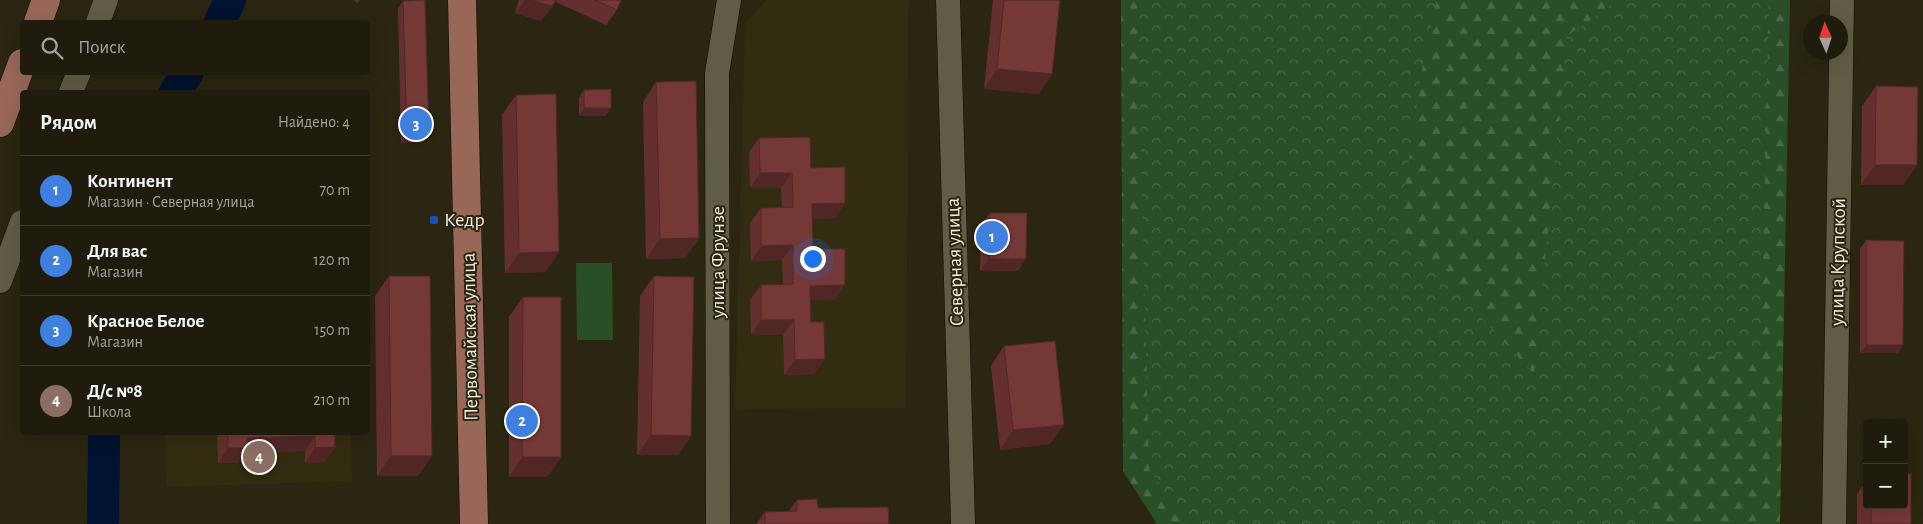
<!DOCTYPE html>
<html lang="ru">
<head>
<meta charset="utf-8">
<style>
  body { margin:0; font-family:"Alegreya Sans",sans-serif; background:#282516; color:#f1f3f6 }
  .controls { position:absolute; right:15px; bottom:15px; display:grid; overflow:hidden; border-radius:5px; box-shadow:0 5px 20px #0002 }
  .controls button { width:45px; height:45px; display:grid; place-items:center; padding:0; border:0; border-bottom:1px solid #3d3a2e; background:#201c0d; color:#f1f3f6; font:25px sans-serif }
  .compass { position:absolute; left:1803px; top:15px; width:45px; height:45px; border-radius:50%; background:#201c0d; box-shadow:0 5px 20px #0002; rotate:357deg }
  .you { position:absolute; left:812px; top:258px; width:18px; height:18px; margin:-12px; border:4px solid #fff; border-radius:50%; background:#1a73e8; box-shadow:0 0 0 8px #1a73e833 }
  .badge { display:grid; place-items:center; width:32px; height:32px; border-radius:50%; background:#2563eb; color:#fff; font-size:16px; font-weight:700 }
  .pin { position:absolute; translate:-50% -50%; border:2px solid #fff; box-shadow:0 1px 5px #0006 }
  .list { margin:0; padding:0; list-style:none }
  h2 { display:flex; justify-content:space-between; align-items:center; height:65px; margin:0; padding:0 20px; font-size:21px }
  h2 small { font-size:16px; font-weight:400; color:#a2a19d }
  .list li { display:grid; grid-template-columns:32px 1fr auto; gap:15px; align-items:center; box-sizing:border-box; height:70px; padding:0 20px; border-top:1px solid #3d3a2e }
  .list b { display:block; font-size:19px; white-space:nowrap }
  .list p { margin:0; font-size:16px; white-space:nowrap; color:#a2a19d }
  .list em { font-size:16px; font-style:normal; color:#a2a19d }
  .icon { flex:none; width:28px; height:28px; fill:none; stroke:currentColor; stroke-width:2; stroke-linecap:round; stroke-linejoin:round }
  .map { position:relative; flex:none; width:1923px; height:524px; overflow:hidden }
  .search { position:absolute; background:#201c0d; box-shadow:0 5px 20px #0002; left:20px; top:20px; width:350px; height:55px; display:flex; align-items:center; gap:12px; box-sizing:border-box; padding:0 18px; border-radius:5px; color:#a2a19d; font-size:19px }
  .panel { position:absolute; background:#201c0d; box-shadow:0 5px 20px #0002; left:20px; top:90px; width:350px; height:345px; border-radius:5px }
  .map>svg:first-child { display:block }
  .built { fill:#322c10 }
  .forest { fill:url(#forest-firs) }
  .park { fill:url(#park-crowns) }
  .garden { fill:#294f27 }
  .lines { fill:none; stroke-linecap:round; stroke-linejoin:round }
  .river { stroke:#001331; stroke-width:32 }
  .minor-casing { stroke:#130e00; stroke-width:25 }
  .major-casing { stroke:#130e00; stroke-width:29 }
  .minor { stroke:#605c45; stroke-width:24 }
  .major { stroke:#986757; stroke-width:28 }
  .wall { fill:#64302f }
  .shaded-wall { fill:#512726 }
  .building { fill:#743837; stroke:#512726 }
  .transit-dot { fill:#1a4fb4; stroke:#2a2611; stroke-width:2 }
  .labels { text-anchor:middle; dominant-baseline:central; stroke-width:4; stroke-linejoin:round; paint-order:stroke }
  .poi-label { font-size:20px; fill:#f1eee1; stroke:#2a2611; text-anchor:start }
  .street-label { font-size:20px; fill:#f1eee1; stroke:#2a2611 }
</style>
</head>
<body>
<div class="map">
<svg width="1923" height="524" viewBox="0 0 1923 524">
  <defs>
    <pattern id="forest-firs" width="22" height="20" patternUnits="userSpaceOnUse" patternTransform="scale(1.25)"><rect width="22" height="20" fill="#294f27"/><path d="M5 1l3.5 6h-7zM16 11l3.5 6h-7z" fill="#486946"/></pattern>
    <pattern id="park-crowns" width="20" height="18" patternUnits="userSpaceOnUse" patternTransform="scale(1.25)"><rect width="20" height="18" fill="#294f27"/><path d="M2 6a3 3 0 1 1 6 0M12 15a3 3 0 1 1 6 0" fill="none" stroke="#486946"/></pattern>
  </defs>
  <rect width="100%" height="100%" fill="#2a2611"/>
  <g class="built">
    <path d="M766,0H909L906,408L735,409L745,24Z"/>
    <path d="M165,433H351L352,481L166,487Z"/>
  </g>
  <path class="forest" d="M1121,0H1790L1780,524H1157L1123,471Z"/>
  <path class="park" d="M1137,0H1437L1425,50L1399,229L1534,374L1567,36L1619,0H1769L1761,348L1665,364L1649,464L1653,524H1186L1149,469Z"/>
  <path class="garden" d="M576,263H612L613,340H577Z"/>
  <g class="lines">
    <g class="river">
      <path d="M220,22L230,0"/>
      <path d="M175,92L188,72"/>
      <path d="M103,524L104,432"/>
    </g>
    <g class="minor-casing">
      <g id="minor">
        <path d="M948,0L963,524"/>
        <path d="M98,22L106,0"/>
        <path d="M71,92L79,72"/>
        <path d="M0,281L22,222"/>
        <path d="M718,524L717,73L729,0"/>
        <path d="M1834,524L1842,0"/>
      </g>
    </g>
    <g class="major-casing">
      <g id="major">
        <path d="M462,0L474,524"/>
        <path d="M38,22L46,0"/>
        <path d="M0,123L22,63"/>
      </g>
    </g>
    <use href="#minor" class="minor"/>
    <use href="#major" class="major"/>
  </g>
  <g class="wall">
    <path d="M353,0H360L358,3Z"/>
    <path d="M519,0H621L617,10L606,25L556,2L541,21L515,13Z"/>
    <path d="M993,0H1060L1052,74L1039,94L984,89Z"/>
    <path d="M403,1L429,134L423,142L401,143L398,9Z"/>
    <path d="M656,82L699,238L685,258L646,259L643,102Z"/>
    <path d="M1876,86L1917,165L1903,185H1861L1862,106Z"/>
    <path d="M584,90L606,116H579V98Z"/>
    <path d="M516,95L559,252L545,272L505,273L502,115Z"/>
    <path d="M759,138L811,168L845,203L835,218L812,219L813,249L835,300H810L811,322L814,374L784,375L783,335H751L750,300L761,285L783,284L782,260L751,261L750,223L761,208H782L781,188H750L749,153Z"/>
    <path d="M990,213L1018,271H980L981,225Z"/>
    <path d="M1866,240L1903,345L1898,353H1860V249Z"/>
    <path d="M389,276L418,476H377L375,296Z"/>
    <path d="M654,276L691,436L678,455H637L640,296Z"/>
    <path d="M523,297L561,457L547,477H509V317Z"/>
    <path d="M1004,346L1050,444L1000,450L991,366Z"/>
    <path d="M218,432H335V447L324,462L305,463V451L244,453L237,463H218L217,434Z"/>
    <path d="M1867,480V505H1904L1911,524H1857V494Z"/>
    <path d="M797,500L818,508L889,524H756L765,512H788Z"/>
  </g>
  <g class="shaded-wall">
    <path d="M525,0H557L541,21L515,13Z"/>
    <path d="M997,69L1052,74L1039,94L984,89Z"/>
    <path d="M584,108H611L606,116H579Z"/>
    <path d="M429,134L423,142L401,143L407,135Z"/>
    <path d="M1875,165H1917L1903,185H1861Z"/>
    <path d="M760,173H792L781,188H750Z"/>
    <path d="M845,203L835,218L801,219L812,204Z"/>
    <path d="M699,238L685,258L646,259L660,239Z"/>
    <path d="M793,245L782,260L751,261L761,246Z"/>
    <path d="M559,252L545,272L505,273L519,253Z"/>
    <path d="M989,259H1026L1018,271H980Z"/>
    <path d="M845,285L835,300L800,301L810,286Z"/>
    <path d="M761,320H794L783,335H751Z"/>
    <path d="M1866,345H1903L1898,353H1860Z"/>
    <path d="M825,359L814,374L784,375L795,360Z"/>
    <path d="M1064,425L1050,444L1000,450L1013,430Z"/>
    <path d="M651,435L691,436L678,455H637Z"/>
    <path d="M315,436L305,451L244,453L237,463H218L228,448L247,438Z"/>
    <path d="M335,447L324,462L305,463L315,448Z"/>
    <path d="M391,456H432L418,476H377Z"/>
    <path d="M522,457H561L547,477H509Z"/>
  </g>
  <g class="building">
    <path d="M425,0L429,134L407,135L403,1Z"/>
    <path d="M531,0H556L552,6Z"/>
    <path d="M595,0H621L617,10Z"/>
    <path d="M1004,0H1060L1052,74L997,69Z"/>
    <path d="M696,81L699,238L660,239L656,82Z"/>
    <path d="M1876,86L1918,87L1917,165H1875Z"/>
    <path d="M611,89V108H584V90Z"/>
    <path d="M556,94L559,252L519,253L516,95Z"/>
    <path d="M810,137L811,168L845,167V203L812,204L813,249H845V285L810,286L811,322H824L825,359L795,360L794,320H761V285L793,284V245L761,246V208L793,207L792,173H760L759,138Z"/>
    <path d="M990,213H1027L1026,259H989Z"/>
    <path d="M1866,240L1904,241L1903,345H1866Z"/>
    <path d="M389,276H430L432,456H391Z"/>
    <path d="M654,276L694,277L691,436L651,435Z"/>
    <path d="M523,297H561V457H522Z"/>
    <path d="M1055,341L1064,425L1013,430L1004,346Z"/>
    <path d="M228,432H335V447L315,448V436L247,438L248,448H228Z"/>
    <path d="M1904,474H1911V524H1871V505H1904Z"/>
    <path d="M817,499L818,508L888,507L889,524H765V512L797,511V500Z"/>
  </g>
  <rect class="transit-dot" x="429" y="215" width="10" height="10" rx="2.5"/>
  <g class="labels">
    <g class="poi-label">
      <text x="444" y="220">Кедр</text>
    </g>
    <g class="street-label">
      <text transform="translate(718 262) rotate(-90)">улица Фрунзе</text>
      <text transform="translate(955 262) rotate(-92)">Северная улица</text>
      <text transform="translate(1838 262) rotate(-89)">улица Крупской</text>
      <text transform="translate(470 337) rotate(-91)">Первомайская улица</text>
    </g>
  </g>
</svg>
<div class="controls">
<button>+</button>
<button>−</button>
</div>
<svg class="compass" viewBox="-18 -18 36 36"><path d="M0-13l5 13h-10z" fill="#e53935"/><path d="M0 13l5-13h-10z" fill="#a2a19d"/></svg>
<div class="you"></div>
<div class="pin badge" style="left:992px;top:237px;background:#3f7fe0">1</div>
<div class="pin badge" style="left:522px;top:421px;background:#3f7fe0">2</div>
<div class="pin badge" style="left:416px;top:124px;background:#3f7fe0">3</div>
<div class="pin badge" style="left:259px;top:457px;background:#8d6e63">4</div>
<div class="search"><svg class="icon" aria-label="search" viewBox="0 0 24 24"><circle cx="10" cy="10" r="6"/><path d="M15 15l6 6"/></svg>Поиск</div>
<section class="panel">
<h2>Рядом<small>Найдено: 4</small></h2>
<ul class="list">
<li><span class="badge" style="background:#3f7fe0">1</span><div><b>Континент</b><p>Магазин · Северная улица</p></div><em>70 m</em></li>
<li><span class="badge" style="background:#3f7fe0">2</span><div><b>Для вас</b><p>Магазин</p></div><em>120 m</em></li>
<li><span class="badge" style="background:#3f7fe0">3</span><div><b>Красное Белое</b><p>Магазин</p></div><em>150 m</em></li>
<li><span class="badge" style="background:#8d6e63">4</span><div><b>Д/с №8</b><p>Школа</p></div><em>210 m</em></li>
</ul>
</section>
</div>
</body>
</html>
